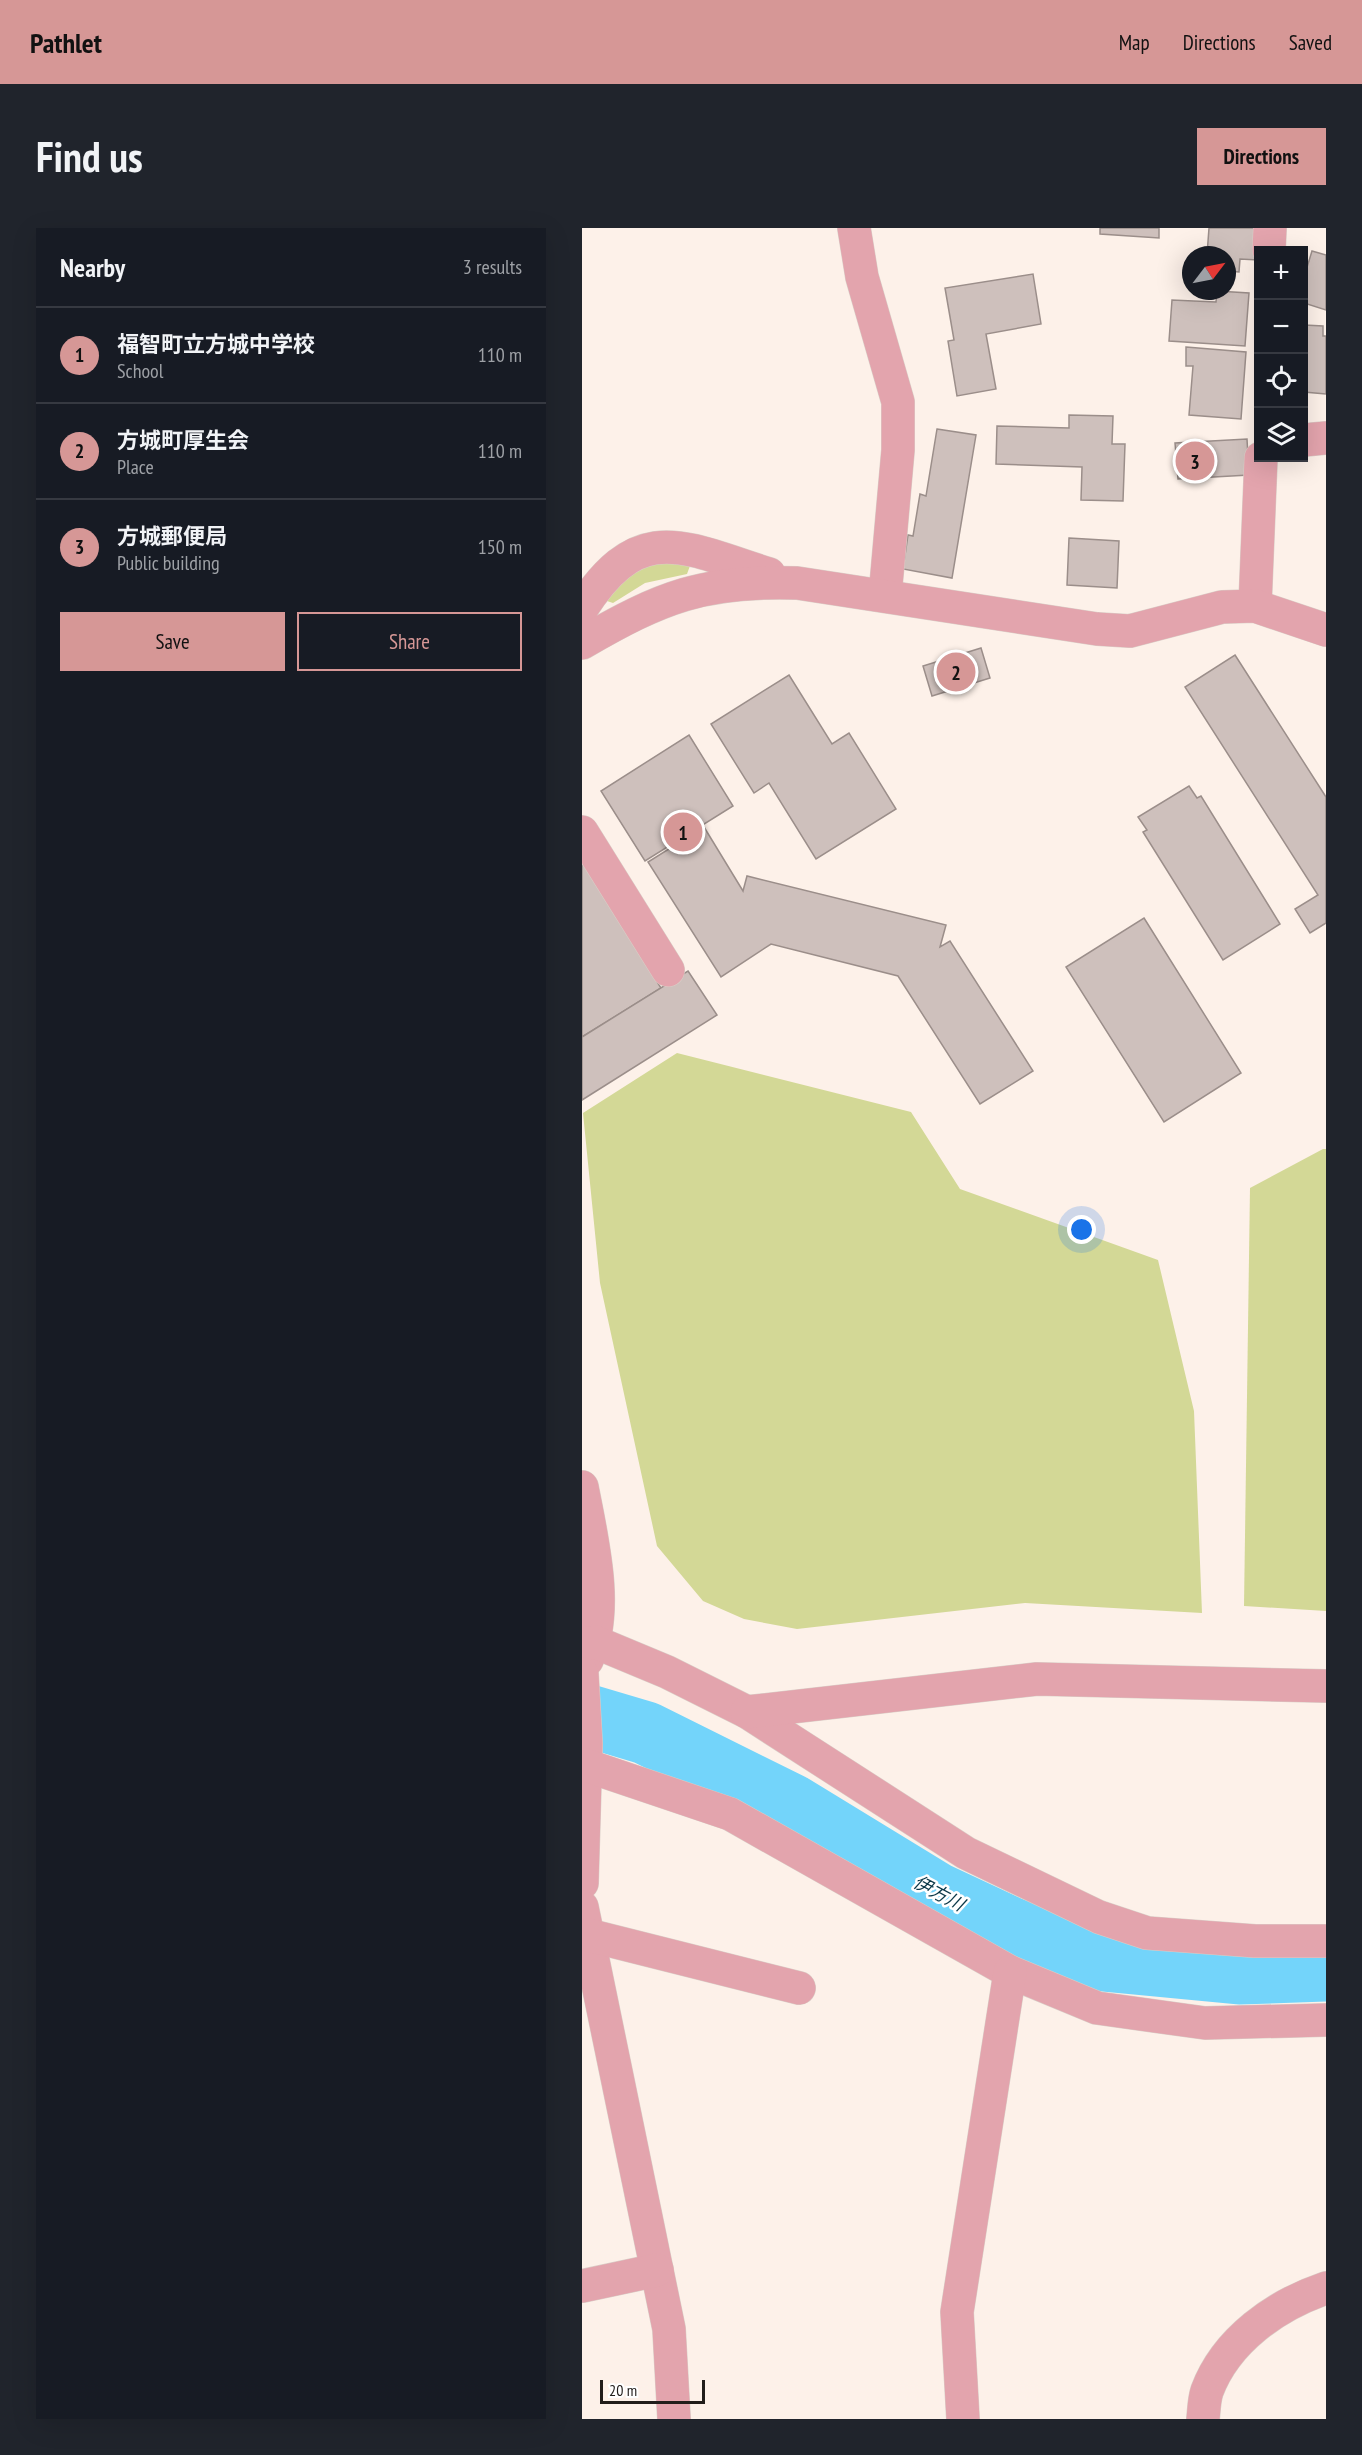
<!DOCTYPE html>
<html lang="en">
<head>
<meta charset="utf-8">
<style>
  body { margin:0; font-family:"PT Sans Narrow","Noto Sans JP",sans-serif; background:#20242c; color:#f1f3f6 }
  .controls { position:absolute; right:18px; top:18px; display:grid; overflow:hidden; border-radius:0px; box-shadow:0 6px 24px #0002 }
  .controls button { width:54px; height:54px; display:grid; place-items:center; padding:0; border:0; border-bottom:2px solid #363941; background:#171b24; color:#f1f3f6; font:30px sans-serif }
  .compass { position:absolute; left:600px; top:18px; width:54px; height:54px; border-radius:50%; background:#171b24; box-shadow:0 6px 24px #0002; rotate:58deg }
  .scale { position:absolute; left:18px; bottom:15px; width:105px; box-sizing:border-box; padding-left:6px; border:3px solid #211d1a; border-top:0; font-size:16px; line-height:21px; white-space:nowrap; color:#211d1a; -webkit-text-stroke:4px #fff; paint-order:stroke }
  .you { position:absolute; left:500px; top:1002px; width:21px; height:21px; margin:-15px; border:4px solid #fff; border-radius:50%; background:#1a73e8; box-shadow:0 0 0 9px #1a73e833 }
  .badge { display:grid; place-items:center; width:39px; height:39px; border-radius:50%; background:#d69796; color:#111; font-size:20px; font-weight:700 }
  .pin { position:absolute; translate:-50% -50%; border:3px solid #fff; box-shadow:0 2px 6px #0006 }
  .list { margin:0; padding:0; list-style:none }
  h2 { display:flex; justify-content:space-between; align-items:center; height:78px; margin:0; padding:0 24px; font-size:26px }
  h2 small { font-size:20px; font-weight:400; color:#9ea1a6 }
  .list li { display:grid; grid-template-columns:39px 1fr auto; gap:18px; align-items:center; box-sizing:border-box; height:96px; padding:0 24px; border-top:2px solid #363941 }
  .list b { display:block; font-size:22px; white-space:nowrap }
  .list p { margin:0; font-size:20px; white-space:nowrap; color:#9ea1a6 }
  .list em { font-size:20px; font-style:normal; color:#9ea1a6 }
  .actions { display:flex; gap:12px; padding:18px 24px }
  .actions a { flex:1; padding:14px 0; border:2px solid #d69796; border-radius:0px; text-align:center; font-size:21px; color:#d69796 }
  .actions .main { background:#d69796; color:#111 }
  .icon { flex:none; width:33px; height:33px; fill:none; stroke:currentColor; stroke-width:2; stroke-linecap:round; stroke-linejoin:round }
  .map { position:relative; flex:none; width:744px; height:2191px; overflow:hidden; border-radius:0px }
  header { display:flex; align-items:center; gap:36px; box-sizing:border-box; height:84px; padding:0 30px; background:#d69796; color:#111 }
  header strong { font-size:28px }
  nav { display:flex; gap:33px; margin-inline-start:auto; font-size:21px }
  .intro { display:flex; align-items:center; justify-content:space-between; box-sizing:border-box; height:144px; padding:0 36px }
  h1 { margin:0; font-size:42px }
  .button { padding:15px 27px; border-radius:0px; background:#d69796; color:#111; font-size:21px; font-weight:700 }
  main { display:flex; gap:36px; padding:0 36px }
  aside { flex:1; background:#171b24; border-radius:0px; box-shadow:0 6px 24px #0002 }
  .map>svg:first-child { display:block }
  .green { fill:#d3d896 }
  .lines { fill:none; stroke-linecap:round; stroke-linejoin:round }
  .river { stroke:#73d4fa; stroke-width:63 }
  .building { fill:#cec0bc; stroke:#9b8e8a; stroke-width:1.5 }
  .minor-casing { stroke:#dacfc8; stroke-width:34 }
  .minor { stroke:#e3a4ad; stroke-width:33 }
  .labels { text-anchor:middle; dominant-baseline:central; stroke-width:5; stroke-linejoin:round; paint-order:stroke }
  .water-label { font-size:18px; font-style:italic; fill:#0b3848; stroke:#fff }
</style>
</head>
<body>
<header>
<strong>Pathlet</strong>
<nav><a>Map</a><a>Directions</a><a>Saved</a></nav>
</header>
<div class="intro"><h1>Find us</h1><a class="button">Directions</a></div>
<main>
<aside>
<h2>Nearby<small>3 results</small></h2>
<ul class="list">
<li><span class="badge">1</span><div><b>福智町立方城中学校</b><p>School</p></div><em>110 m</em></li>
<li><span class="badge">2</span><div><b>方城町厚生会</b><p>Place</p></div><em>110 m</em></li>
<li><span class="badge">3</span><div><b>方城郵便局</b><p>Public building</p></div><em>150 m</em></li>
</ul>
<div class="actions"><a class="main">Save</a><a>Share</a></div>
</aside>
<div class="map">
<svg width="744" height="2191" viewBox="0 0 744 2191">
  <rect width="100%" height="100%" fill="#fdf1e9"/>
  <g class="green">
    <path d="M59,334L109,335L105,346L63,355L31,375L25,373L26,363Z"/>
    <path d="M95,825L329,884L378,961L576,1032L612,1183L620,1385L443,1375L215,1401L162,1391L121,1373L75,1318L18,1055L1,885Z"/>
    <path d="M741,921H744V1383L662,1378L668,960Z"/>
  </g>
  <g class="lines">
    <path class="river" d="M0,1486L64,1505L209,1577L353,1665L428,1700L510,1731L657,1745L744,1742"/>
  </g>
  <g class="building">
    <path d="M518,0H577V10L518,6Z"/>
    <path d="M627,0H682L676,32L658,31L657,44L645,43V27H625Z"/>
    <path d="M730,23L744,27V82L722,75V49Z"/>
    <path d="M451,46L459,96L404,106L414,161L375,168L366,113L372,112L363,60Z"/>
    <path d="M635,63L667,65L663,118L587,113L590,72L634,74Z"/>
    <path d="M722,97L741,98V108H744V166L722,164Z"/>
    <path d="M604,119L664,124L659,191L607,187L611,138H604Z"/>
    <path d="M487,187L531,188L530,216H543L541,273L499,272L500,239L414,236L415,198L487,200Z"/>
    <path d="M355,201L394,207L370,350L321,341L326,307L331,308L338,266L344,268Z"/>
    <path d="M665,211L667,247L596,251L593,215Z"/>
    <path d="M487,310L537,313L535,360L485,357Z"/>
    <path d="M399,420L408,450L350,468L341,438Z"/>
    <path d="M653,427L744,569V695L728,705L713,681L736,667L603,459Z"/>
    <path d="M207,447L250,516L267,505L314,581L234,631L187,555L172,565L129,496Z"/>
    <path d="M107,507L151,578L63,633L19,563Z"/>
    <path d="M607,558L615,570L619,568L698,696L641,732L561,604L565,602L556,589Z"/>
    <path d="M122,599L161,663L165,648L364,697L358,719L368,713L451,843L398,876L316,748L189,716L139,749L66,634Z"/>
    <path d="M0,633L79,760L0,809Z"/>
    <path d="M562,690L659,845L582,894L484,739Z"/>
    <path d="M106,743L135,787L0,872V809Z"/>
  </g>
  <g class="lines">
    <g class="minor-casing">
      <g id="minor">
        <path d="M272,0L280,49L316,174V222L303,368"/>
        <path d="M687,22L688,0"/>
        <path d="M722,212L744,210"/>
        <path d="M673,378L679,230"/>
        <path d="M0,380C58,290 101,319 187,346"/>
        <path d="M0,415C79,369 122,352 215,355L515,401L548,403L640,379L673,378L744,402"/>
        <path d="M0,604L86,742"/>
        <path d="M0,1259C10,1311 28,1383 5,1432"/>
        <path d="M0,1416L13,1414L85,1444L165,1484L384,1625L517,1689L565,1705L673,1713H744"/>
        <path d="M0,1446L4,1516L0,1655"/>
        <path d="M165,1484L455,1451L744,1458"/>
        <path d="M0,1536L148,1586L428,1744L515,1780L623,1795L744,1792"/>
        <path d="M0,1679L87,2101L92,2191"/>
        <path d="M6,1707L217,1760"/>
        <path d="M0,2058L75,2042"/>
        <path d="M381,2191L375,2084L428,1744"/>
        <path d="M621,2191C622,2182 622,2172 625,2163C644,2112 694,2077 744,2060"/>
      </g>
    </g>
    <use href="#minor" class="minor"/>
  </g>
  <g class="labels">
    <g class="water-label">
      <text transform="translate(357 1665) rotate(28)">伊方川</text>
    </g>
  </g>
</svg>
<div class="controls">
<button>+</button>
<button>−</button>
<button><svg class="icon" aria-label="locate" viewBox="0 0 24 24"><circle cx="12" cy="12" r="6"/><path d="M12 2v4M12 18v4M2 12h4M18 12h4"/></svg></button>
<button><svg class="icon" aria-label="layers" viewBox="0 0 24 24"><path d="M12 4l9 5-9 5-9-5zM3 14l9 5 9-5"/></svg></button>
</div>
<svg class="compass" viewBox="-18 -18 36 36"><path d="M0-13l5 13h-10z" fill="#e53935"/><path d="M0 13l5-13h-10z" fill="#9ea1a6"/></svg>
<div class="scale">20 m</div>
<div class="you"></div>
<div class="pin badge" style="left:101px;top:604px">1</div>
<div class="pin badge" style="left:374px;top:444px">2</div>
<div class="pin badge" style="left:613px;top:233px">3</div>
</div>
</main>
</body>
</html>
